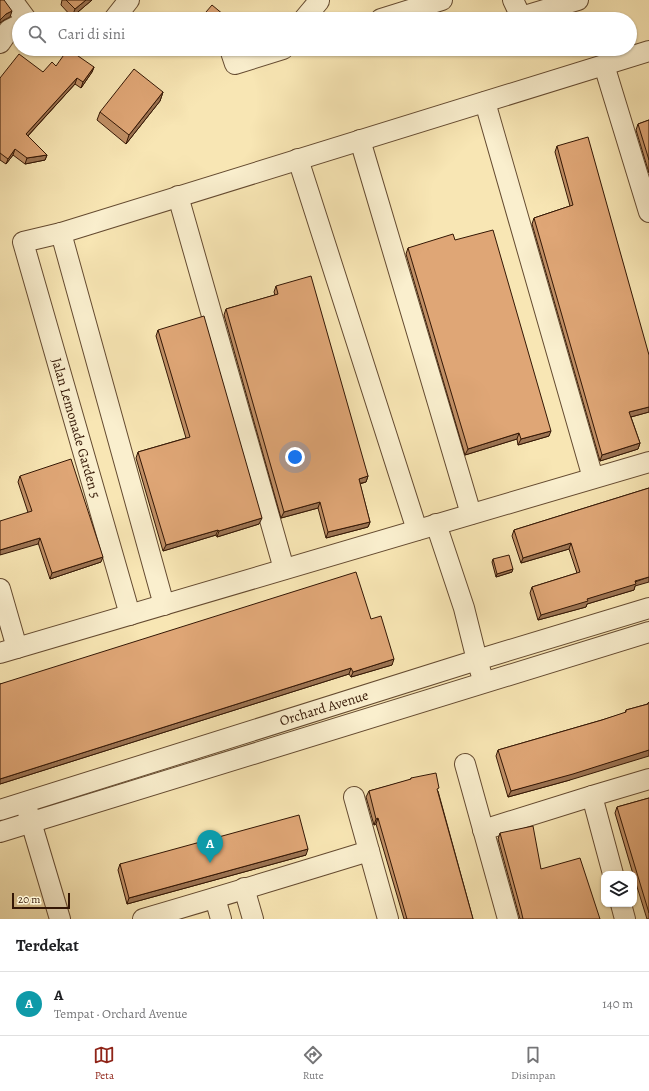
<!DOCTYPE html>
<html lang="id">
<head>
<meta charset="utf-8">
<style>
  body { margin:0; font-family:Alegreya,serif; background:#f6f6f6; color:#202124 }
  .controls { position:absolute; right:12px; bottom:12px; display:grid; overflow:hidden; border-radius:8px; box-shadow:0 1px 3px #0004 }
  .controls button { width:36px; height:36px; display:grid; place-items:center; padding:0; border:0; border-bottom:1px solid #e0e0e0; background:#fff; color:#202124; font:20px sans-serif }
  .scale { position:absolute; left:12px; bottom:10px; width:58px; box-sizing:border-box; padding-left:4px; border:2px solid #341705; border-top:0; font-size:11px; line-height:14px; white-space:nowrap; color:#341705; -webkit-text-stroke:3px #faefce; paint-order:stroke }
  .you { position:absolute; left:295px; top:457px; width:14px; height:14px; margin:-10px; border:3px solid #fff; border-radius:50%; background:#1a73e8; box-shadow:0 0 0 6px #1a73e833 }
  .badge { display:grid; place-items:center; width:26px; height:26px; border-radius:50%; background:#8f2418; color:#fff; font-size:13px; font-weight:700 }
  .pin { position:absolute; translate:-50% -33px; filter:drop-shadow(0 1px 2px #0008) }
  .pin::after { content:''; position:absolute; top:21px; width:14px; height:12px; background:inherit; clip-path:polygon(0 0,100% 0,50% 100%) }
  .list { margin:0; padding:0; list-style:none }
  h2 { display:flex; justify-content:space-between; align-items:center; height:52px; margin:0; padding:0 16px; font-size:17px }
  h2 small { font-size:13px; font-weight:400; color:#757577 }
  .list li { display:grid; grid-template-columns:26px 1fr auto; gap:12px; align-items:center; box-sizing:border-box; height:64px; padding:0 16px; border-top:1px solid #e0e0e0 }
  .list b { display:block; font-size:15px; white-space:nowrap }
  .list p { margin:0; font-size:13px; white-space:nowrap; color:#757577 }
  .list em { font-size:13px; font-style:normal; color:#757577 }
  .icon { flex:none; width:22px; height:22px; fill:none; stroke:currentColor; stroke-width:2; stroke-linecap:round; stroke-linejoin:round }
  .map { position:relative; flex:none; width:649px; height:919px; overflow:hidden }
  .search { position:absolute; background:#fff; box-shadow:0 1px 3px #0004; left:12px; right:12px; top:12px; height:44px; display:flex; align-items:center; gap:10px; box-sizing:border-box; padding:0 14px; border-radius:22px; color:#757577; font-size:15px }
  .sheet { height:116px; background:#fff }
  nav { display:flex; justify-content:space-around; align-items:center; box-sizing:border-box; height:56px; border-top:1px solid #e0e0e0; background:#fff; font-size:11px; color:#757577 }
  nav a { display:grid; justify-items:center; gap:2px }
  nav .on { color:#8f2418 }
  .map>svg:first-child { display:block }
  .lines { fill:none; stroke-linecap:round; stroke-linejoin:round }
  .minor-casing { stroke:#654b31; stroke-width:22 }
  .minor { stroke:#faefce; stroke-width:20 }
  .wall { fill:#c08f65; stroke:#341705 }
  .shaded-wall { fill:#9c7453; stroke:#341705 }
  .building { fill:#dfa676; stroke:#341705 }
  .labels { text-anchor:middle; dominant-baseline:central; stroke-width:3.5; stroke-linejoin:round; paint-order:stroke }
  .street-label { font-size:14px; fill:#341705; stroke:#faefce }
</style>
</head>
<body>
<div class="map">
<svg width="649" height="919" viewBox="0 0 649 919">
  <rect width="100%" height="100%" fill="#f8e6b4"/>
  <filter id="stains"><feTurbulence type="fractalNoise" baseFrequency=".005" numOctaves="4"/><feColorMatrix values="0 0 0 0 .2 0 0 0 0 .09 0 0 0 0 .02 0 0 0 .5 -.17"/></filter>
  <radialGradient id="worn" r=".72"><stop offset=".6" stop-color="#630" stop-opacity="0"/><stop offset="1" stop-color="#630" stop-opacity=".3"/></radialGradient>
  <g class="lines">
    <g class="minor-casing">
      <g id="minor">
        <path d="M12,0L26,19"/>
        <path d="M513,0L521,17L578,0"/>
        <path d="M114,19L129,0"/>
        <path d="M304,19L319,1"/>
        <path d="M381,19L442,0"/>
        <path d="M0,43L9,30L19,25"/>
        <path d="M230,49L235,64L283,49"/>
        <path d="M604,65L649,212"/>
        <path d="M485,102L593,478"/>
        <path d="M360,140L471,514"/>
        <path d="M298,159L417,530"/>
        <path d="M178,196L284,569"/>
        <path d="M61,233L164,605"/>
        <path d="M436,524L464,608L477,660L481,673"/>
        <path d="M0,589L17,648"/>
        <path d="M130,615L23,242L61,233L649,51"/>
        <path d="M0,653L649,462"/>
        <path d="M465,764L508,919"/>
        <path d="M592,796L613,874"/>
        <path d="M354,797L388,919"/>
        <path d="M0,810L477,660L649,608"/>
        <path d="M28,812L60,919"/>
        <path d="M483,830L592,796L649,779"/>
        <path d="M0,832L649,632"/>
        <path d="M244,888L253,919"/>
        <path d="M215,898L221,919"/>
        <path d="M621,904L625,919"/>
        <path d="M143,919C219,897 294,874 369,851"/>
      </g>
    </g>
    <use href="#minor" class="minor"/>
  </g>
  <g class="wall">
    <path d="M62,0H92L72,17L61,5Z"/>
    <path d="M56,66L94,67L92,72L81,88L75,84L28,136L47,155L45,160L25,164L13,155L6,164L0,160V78L43,72Z"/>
    <path d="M163,92L160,101L126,144L97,120L100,112Z"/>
    <path d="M649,120V173L636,130L638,124Z"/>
    <path d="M557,146L649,355V412L631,417L640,443L638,449L600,461L532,224L534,218L570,206L555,152Z"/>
    <path d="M455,240L549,436L518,445L517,439L465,455L406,254L408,248Z"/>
    <path d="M276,286L368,476L366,482L360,484L370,522L368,527L326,538L318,508L281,518L224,315L226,309L275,295L274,292Z"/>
    <path d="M158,330L259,524L217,537L216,535L163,551L136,458L138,452L186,438L156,336Z"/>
    <path d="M20,476L101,562L50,579L18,482Z"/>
    <path d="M649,488L635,586L634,590L587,604L586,607L538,620L530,593L532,587L577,573L569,549L521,563L512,536L514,530Z"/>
    <path d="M493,559L512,572L496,577L492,562Z"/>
    <path d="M371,619L392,665L351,677L349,674L0,784V684Z"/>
    <path d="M649,702L570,780L508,797L496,756L498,750L602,720L625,713L626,710L648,704V703Z"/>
    <path d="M411,778L438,791L473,919H404L376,824L374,825L366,797L369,791L410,780Z"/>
    <path d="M649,798V919H647L634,877V874H633L615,813L617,807Z"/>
    <path d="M500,833L541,869L600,919H520L498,839Z"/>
    <path d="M306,855L127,904L118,870L120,864Z"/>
  </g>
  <g class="shaded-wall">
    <path d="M86,0H92L72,17L75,9Z"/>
    <path d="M12,11L10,17L4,20L0,23V20L6,14Z"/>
    <path d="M94,67L92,72L81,88L83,82Z"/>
    <path d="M77,78L75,84L24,140L26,134Z"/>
    <path d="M163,92L160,101L126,144L129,135Z"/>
    <path d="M15,149L13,155L6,164L8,159Z"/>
    <path d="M47,155L45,160L25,164L27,158Z"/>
    <path d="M649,407V412L627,418L629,412Z"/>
    <path d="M551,431L549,436L518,445L521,439Z"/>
    <path d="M519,433L517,439L465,455L468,449Z"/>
    <path d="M640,443L638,449L600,461L602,455Z"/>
    <path d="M368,476L366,482L357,484L359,479Z"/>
    <path d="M320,502L318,508L281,518L284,512Z"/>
    <path d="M262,518L259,524L217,537L219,531Z"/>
    <path d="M370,522L368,527L326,538L328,532Z"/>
    <path d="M218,530L216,535L163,551L166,545Z"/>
    <path d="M40,538L38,544L0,555V550Z"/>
    <path d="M571,543L569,549L521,563L523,558Z"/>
    <path d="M103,557L101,562L50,579L52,573Z"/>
    <path d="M513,569L512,572L496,577L497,574Z"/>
    <path d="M649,577V582L635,586L634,590L587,604L586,607L538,620L541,615Z"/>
    <path d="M394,659L392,665L351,677L353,672Z"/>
    <path d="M351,668L349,674L0,784V779Z"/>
    <path d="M649,750V756L570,780L508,797L511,791Z"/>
    <path d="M378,818L376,824L374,825L376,819Z"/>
    <path d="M308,849L306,855L127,904L129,898Z"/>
  </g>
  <g class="building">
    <path d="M0,0H4L12,11L6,14L0,20Z"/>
    <path d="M66,0H86L75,9Z"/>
    <path d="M212,5L224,15L221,19H200Z"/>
    <path d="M68,49L94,67L83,82L77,78L26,134L47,155L27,158L15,149L8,159L0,153V78L19,54L43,72L52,62L56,66Z"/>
    <path d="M134,69L163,92L129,135L100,112Z"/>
    <path d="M649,120V160L638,124Z"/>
    <path d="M588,137L649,355V407L629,412L640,443L602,455L534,218L573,205L557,146Z"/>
    <path d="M493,230L551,431L521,439L519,433L468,449L408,248L453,234L455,240Z"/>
    <path d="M311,276L368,476L359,479L370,522L328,532L320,502L284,512L226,309L278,294L276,286Z"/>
    <path d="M204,316L262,518L219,531L218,530L166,545L138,452L190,437L158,330Z"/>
    <path d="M71,459L103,557L52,573L40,538L0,550V521L32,511L20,476Z"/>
    <path d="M649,488V577L635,581L636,584L587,599L588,601L541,615L532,587L580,572L571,543L523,558L514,530Z"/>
    <path d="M509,555L513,569L497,574L493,559Z"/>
    <path d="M356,572L371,619L381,616L394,659L353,672L351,668L0,779V684Z"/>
    <path d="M649,702V750L573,774L511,791L498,750L602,720L626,712V710L648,704V703Z"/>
    <path d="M436,773L439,788L437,789L473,919H407L378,818L376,819L369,791L411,779V778Z"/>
    <path d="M649,798V913L617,807Z"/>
    <path d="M299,815L308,849L129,898L120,864Z"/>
    <path d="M533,826L541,869L580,858L600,919H523L521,910L500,833Z"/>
  </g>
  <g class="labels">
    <g class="street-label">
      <text transform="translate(76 428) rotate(74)">Jalan Lemonade Garden 5</text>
      <text transform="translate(324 708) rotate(-17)">Orchard Avenue</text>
    </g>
  </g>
  <rect width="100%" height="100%" filter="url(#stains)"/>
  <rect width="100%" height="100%" fill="url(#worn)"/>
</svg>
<div class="controls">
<button><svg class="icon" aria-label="layers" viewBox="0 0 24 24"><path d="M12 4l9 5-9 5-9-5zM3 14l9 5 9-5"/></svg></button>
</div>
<div class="scale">20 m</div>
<div class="you"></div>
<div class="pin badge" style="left:210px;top:863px;background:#0f9aa8">A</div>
<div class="search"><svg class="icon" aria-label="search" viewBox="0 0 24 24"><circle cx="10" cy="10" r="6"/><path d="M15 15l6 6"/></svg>Cari di sini</div>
</div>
<section class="sheet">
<h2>Terdekat<small></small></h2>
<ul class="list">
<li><span class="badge" style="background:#0f9aa8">A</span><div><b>A</b><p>Tempat · Orchard Avenue</p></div><em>140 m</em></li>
</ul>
</section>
<nav>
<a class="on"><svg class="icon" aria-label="map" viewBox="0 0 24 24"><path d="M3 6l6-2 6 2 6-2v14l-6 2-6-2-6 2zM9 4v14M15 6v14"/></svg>Peta</a>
<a><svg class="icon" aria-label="directions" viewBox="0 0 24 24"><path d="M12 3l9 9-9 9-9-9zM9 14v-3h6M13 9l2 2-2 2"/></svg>Rute</a>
<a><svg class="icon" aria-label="saved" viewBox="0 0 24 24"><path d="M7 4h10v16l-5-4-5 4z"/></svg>Disimpan</a>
</nav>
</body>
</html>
